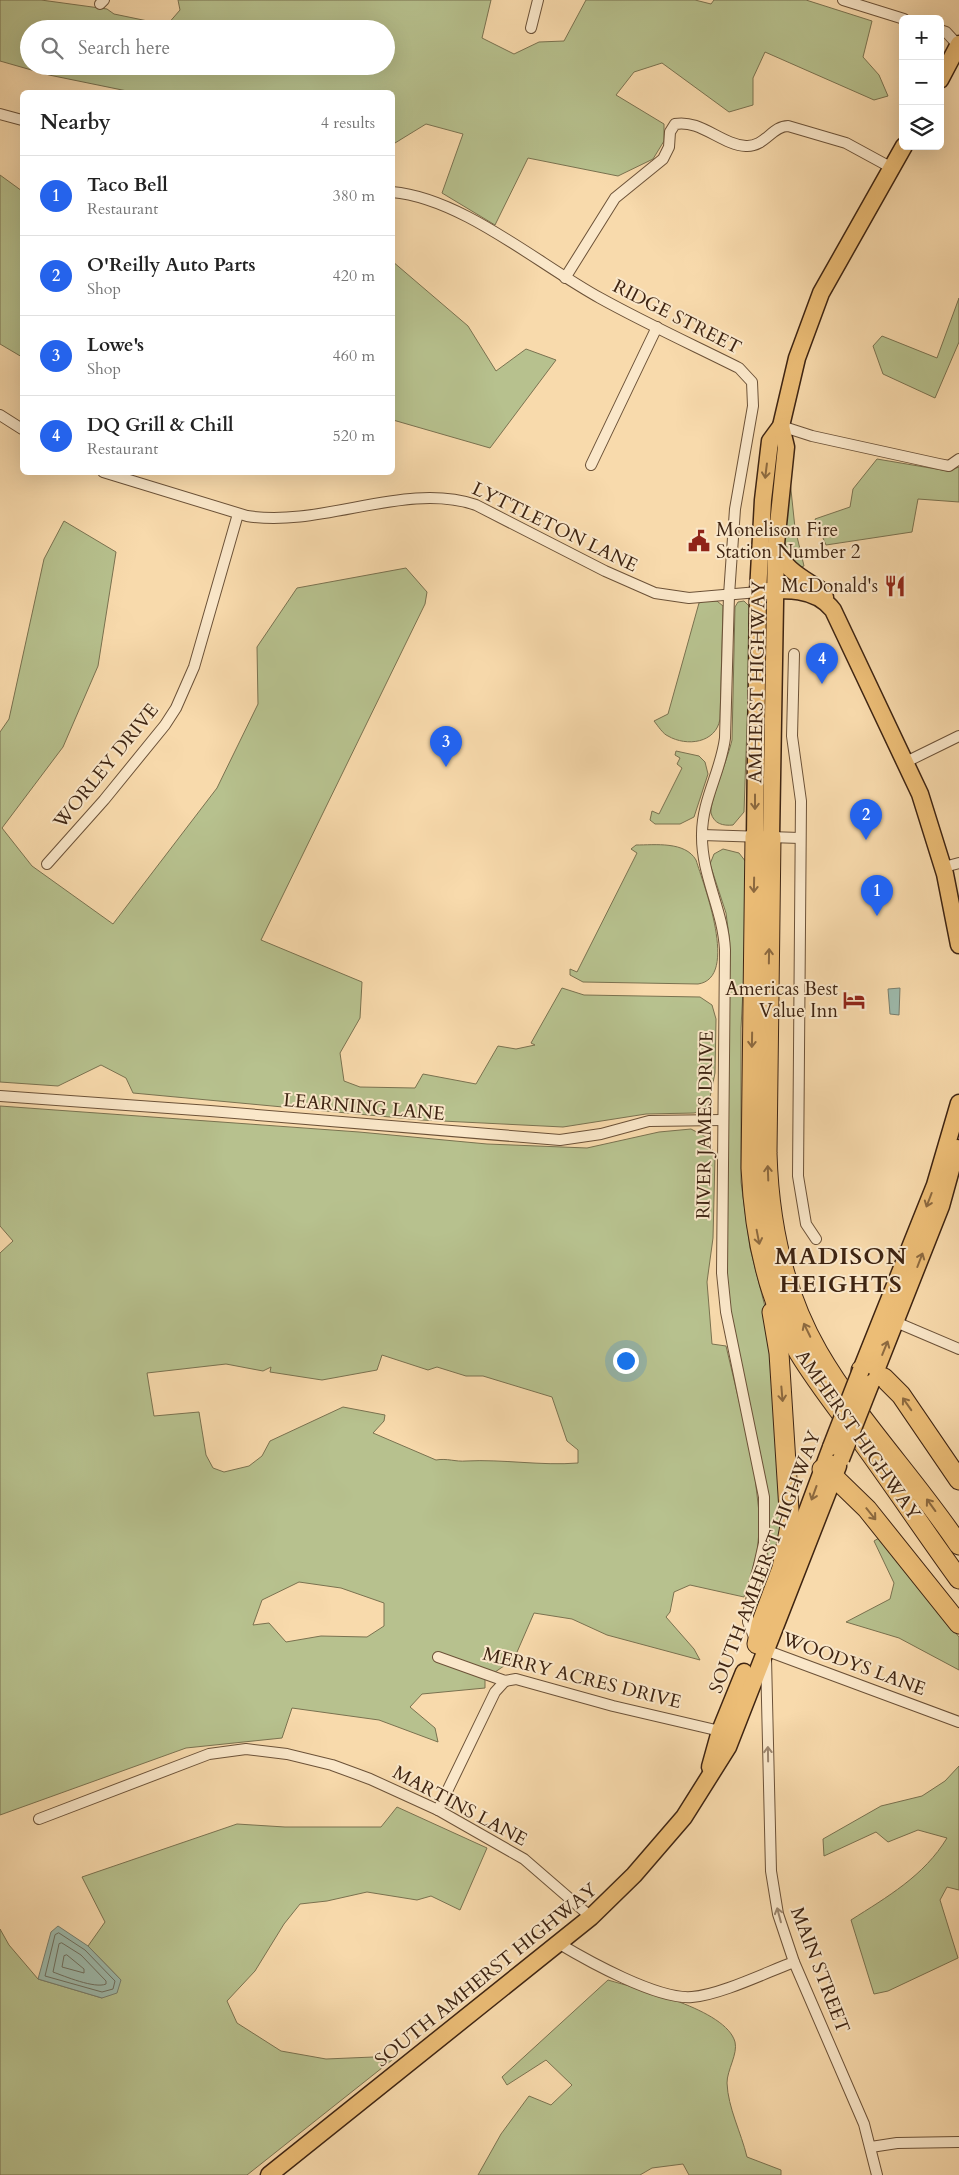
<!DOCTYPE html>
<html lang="en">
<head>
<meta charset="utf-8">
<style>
  body { margin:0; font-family:Cardo,serif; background:#f2f2f2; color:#222 }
  .controls { position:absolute; right:15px; top:15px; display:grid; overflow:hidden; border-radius:8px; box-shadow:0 5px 20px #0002 }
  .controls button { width:45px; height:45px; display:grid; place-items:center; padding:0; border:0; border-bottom:1px solid #e0e0e0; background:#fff; color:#222; font:25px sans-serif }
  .you { position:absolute; left:625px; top:1360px; width:18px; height:18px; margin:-12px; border:4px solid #fff; border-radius:50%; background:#1a73e8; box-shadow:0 0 0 8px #1a73e833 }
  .badge { display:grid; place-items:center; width:32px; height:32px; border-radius:50%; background:#2563eb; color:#fff; font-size:16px; font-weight:700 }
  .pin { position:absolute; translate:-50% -41px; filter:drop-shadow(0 1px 2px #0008) }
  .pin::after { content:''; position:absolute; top:26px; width:18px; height:15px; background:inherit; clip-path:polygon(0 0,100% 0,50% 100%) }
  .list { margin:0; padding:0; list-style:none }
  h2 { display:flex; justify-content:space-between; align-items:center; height:65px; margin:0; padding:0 20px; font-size:21px }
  h2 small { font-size:16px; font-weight:400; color:#767676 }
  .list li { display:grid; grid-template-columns:32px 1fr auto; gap:15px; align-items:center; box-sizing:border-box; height:80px; padding:0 20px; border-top:1px solid #e0e0e0 }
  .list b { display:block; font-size:19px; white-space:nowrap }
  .list p { margin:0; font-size:16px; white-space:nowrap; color:#767676 }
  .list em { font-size:16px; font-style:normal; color:#767676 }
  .icon { flex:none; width:28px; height:28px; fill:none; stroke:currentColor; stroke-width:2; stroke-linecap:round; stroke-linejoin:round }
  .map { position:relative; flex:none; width:959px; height:2175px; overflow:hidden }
  .search { position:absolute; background:#fff; box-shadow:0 5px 20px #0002; left:20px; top:20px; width:375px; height:55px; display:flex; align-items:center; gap:12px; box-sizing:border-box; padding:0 18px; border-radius:28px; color:#767676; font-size:19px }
  .panel { position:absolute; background:#fff; box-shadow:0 5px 20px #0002; left:20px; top:90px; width:375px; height:385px; border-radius:8px }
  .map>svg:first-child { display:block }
  .green { fill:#b7c18e; stroke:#7a7250; fill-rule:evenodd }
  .water { fill:#9dbaac; stroke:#777e6e }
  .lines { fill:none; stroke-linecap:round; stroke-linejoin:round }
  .shore { stroke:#6e6f5f; stroke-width:1 }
  .minor-casing { stroke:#6c5238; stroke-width:12 }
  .primary-casing { stroke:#3e2412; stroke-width:19 }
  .motorway-casing { stroke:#3e2412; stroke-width:21 }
  .minor { stroke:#fae7c9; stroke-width:10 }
  .primary { stroke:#ecbd76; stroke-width:16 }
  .motorway { stroke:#ecbd76; stroke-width:19 }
  .primary-bridge-casing { stroke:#3e2412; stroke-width:19; stroke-linecap:butt }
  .primary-bridge { stroke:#ecbd76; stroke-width:16 }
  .oneway { stroke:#8c693f }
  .oneway2 { stroke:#9c866e }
  .labels { text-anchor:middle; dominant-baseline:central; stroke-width:4; stroke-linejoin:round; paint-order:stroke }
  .street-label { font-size:19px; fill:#3e2412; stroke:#fae7c9 }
  .poi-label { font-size:19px; fill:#3e2412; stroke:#fae7c9; text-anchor:end }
  .district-label { font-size:24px; font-weight:bold; letter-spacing:1px; fill:#3e2412; stroke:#fae7c9 }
</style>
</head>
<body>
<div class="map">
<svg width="959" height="2175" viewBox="0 0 959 2175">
  <rect width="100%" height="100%" fill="#f8daac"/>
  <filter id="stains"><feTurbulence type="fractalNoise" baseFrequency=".004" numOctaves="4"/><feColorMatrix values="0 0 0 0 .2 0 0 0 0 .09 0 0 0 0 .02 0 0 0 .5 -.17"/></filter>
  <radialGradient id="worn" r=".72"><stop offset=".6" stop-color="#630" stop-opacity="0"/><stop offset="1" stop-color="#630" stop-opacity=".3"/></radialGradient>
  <g class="green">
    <path d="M0,0H41L107,9L114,14L167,25L180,10L178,0H491L482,38L514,54L539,42L564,41L586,0H695L711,4L714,0H806L872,21L863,57L879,75L888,96L874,100L765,52L753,78V105L729,112L662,63L634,72L616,95L664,124V141L653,159L618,176L528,158L495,225L442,193L463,134L426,124L395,143L393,141L392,92H132L49,75L0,61ZM29,29H386V66H29Z"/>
    <path d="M0,175L22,191V357L0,344Z"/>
    <path d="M392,261L468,326L496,371L526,349L556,360L490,448L393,420Z"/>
    <path d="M959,298V342L935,398L883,374L873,346L882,336L937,358Z"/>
    <path d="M877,459L948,471L959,467V502L918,499L912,532L826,545L815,519L850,507L853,489Z"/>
    <path d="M789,471L795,528L804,566L799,568L782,557Z"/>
    <path d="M64,521L116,552L98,666L63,747L2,828L32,866L113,924L217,788L258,704L257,647L297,588L406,568L427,592L425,604L261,940L362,982L360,1018L340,1053L344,1081L360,1087L415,1088L423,1074L476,1084L498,1046L516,1049L535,1045L531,1043L562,988L584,995L700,997L712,1005L716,1019L715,1073L709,1102L702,1111L694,1113L646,1114L563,1127L422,1120L133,1093L126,1078L101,1065L58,1086L0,1082V732L9,719L44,559Z"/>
    <path d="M704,601H717L723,606L720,719C716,743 687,747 668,736C663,734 658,726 654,721L668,714L699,603Z"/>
    <path d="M744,601L751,608L744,812L733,825C723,826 714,824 711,813C709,804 729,755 732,740L735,607L738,602Z"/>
    <path d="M676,751L699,756L705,762L708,774L694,817L680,824H655L650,820L652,811L659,814L682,768L677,764L680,758L675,755Z"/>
    <path d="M636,845C655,845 685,841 696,860C703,883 740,978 698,984L583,982L570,975V969L577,972L637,853L631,849Z"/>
    <path d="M723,849L739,853L746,862V933L741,1028V1182L750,1248L772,1334L782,1550L754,1616L753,1611L767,1552L769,1517L761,1457L733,1329L726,1280L729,936L726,913L710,864L714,854Z"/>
    <path d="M0,1106L359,1132L487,1144L587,1148L659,1132L691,1129L706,1137L715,1156L713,1238L707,1282L712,1344L726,1346L753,1460L760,1521L757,1553L744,1597L690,1585L674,1592L670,1612L666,1617L694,1649L700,1660L607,1635L572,1619L534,1613L514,1659L485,1679V1688L422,1694L410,1707L435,1728L438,1742L379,1720L292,1708L282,1738L186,1748L0,1815V1253L13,1241L0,1226ZM382,1355L428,1370L437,1367L466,1376H483L552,1397L567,1441L578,1450V1463C541,1466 503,1459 466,1461C456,1462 447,1458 436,1460L373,1433L384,1421L385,1415L343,1407L270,1441L262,1456L249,1466L224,1472L213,1468L206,1455L199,1412L154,1416L147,1373L226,1364L263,1371L271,1367L270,1372L322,1380L377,1370ZM299,1582L341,1588L384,1603V1626L367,1637L321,1636L286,1642L269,1623L253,1625L262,1600Z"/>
    <path d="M879,1538L959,1637V1670L899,1638L846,1622L890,1599L894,1583L874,1541Z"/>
    <path d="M959,1766V1890L947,1887L940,1900L958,1958L888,1991L874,1994L851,1920C887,1897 924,1876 947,1838L918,1830L888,1842L876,1832L824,1856L823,1839L881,1806L922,1796L945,1781Z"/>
    <path d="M397,1807L487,1848L460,1910L431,1896L417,1900L367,1892L327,1901L300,1904L284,1924L255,1971L227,2001L237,2023L281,2051L326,2059L397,2056L247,2175H0V1929L9,1945L38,1979L102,1998L121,1980L88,1946L105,1922L82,1877L237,1824L285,1827H381Z"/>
    <path d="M608,1980C638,1989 726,2009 735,2042C738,2054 727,2070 727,2083C728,2108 741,2132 747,2157L781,2170V2175H689L683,2164L652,2168L640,2175H478L501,2134L529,2096L551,2105L572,2085L546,2060L507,2085L502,2077Z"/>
  </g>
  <g class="water">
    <path d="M900,988L899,1015L890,1014L888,989Z"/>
    <path d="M58,1926L88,1946L121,1980L117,1993L102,1998L38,1979L51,1932Z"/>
  </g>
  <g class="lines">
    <g class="shore">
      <path d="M59,1933L85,1950L115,1981L113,1989L102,1992L45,1976L55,1935Z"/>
      <path d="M62,1943L81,1955L106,1981V1984C95,1989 64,1976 53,1972L59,1944Z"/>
      <path d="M67,1955L84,1969V1973L62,1967L64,1956Z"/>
    </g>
    <g class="minor-casing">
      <g id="minor">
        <path d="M843,0L904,19"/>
        <path d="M100,4L104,0"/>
        <path d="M531,28L538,0"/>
        <path d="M940,30L946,32L958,45"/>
        <path d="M0,114L22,120"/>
        <path d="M392,192C462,198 538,264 600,298C645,323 693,345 739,368L752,382L753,406L735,509L729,595L725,738C721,771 702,800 702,834C701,875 723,909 725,950L722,1273L726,1312L764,1497V1543L748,1614V1622L757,1644L765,1650L959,1722"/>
        <path d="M565,278L615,198L663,159L669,147L670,132L675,124C700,119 722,145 746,146C765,147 772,126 788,126L846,143L892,168"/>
        <path d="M0,415L22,429"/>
        <path d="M781,426L812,436L939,464L949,466L959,459"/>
        <path d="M591,465L657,327"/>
        <path d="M103,472L247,516C323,528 405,481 476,505L605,571L655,593L689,598L758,592"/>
        <path d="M794,654L792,736L801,801L798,1176L806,1224L816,1239"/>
        <path d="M906,762L959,736"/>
        <path d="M702,835L800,838"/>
        <path d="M47,864L104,800L165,725L176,708L194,667L238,514"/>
        <path d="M944,867L959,863"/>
        <path d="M0,1096L210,1111L560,1140L601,1134L649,1121L722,1120"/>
        <path d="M891,1320L959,1349"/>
        <path d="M438,1657L505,1681L516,1679L613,1706L720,1731"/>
        <path d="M766,1658L771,1871L778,1914L794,1962L864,2124L877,2175"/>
        <path d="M438,1810L495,1692L505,1681"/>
        <path d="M39,1819L209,1754L246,1749L287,1754L332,1765L370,1779L438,1810L524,1859L591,1917"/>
        <path d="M558,1943C588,1961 658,2000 692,1997C720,1995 767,1972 794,1962"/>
        <path d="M871,2147L897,2143L959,2142"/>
      </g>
    </g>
    <g class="primary-casing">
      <g id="primary">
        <path d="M940,80L959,44"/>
        <path d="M777,548C782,569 805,579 822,591L825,597"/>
        <path d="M758,592C785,589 815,587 833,610L920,794L945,874L959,945"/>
        <path d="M755,836L758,592L763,500L770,441L781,426L797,358L821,293L904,146"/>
        <path d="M771,837L776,544L786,447L781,426"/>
        <path d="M861,1370L935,1185L959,1103"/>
        <path d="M871,1383L941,1206L957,1148"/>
        <path d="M790,1557L831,1447"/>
        <path d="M710,1767L720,1731L744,1672"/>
        <path d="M269,2175L591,1917L634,1875L684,1817L728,1747L838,1466"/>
      </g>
    </g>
    <g class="motorway-casing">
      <g id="motorway">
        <path d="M755,836L751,1168C754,1232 767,1298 799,1353C819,1386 843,1415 865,1446C897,1490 927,1535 959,1579"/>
        <path d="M771,837L767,1153C769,1223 783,1291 818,1352C858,1421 915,1479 959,1545"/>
        <path d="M861,1370L884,1378L901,1395L959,1480"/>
        <path d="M822,1469L834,1477L867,1509L959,1624"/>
        <path d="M757,1644L761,1624L782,1568L790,1526L779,1353L772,1312"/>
      </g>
    </g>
    <use href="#minor" class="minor"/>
    <use href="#primary" class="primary"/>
    <use href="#motorway" class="motorway"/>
    <g class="primary-bridge-casing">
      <g id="primary-bridge">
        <path d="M831,1447L861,1370"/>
        <path d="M841,1459L871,1383"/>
      </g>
    </g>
    <use href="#primary-bridge" class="primary-bridge"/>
  </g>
  <defs><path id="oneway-shaft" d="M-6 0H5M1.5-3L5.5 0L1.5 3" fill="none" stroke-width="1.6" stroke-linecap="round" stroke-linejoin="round" transform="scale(1.25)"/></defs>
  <g class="oneway">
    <use href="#oneway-shaft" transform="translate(766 471) rotate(97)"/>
    <use href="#oneway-shaft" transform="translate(755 802) rotate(90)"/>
    <use href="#oneway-shaft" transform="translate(754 885) rotate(91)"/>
    <use href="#oneway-shaft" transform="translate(769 956) rotate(-89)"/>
    <use href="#oneway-shaft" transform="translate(752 1040) rotate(91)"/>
    <use href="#oneway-shaft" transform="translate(768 1173) rotate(-92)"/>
    <use href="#oneway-shaft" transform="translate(929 1200) rotate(111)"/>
    <use href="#oneway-shaft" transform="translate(758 1237) rotate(79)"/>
    <use href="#oneway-shaft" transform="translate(920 1260) rotate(-69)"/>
    <use href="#oneway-shaft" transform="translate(807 1330) rotate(-116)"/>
    <use href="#oneway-shaft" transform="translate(885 1348) rotate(-68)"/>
    <use href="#oneway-shaft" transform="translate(782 1394) rotate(85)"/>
    <use href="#oneway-shaft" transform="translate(907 1404) rotate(-125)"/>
    <use href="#oneway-shaft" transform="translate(814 1493) rotate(110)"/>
    <use href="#oneway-shaft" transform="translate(931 1505) rotate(-126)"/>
    <use href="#oneway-shaft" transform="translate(871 1514) rotate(51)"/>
  </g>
  <g class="oneway2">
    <use href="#oneway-shaft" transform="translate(768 1754) rotate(-91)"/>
    <use href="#oneway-shaft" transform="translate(779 1915) rotate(-105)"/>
  </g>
  <defs>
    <g id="civic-bare" transform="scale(1.725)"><path d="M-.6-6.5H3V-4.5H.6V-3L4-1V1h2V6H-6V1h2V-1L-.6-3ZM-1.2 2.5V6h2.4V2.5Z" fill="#8f2418" stroke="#fae7c9" stroke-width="2.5" paint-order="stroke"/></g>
    <g id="restaurant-bare" transform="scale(1.725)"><path d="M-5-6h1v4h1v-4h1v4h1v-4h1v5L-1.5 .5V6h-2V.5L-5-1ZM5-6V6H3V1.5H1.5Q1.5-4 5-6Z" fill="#8f2418" stroke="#fae7c9" stroke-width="2.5" paint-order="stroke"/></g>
    <g id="hotel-bare" transform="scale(1.725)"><path d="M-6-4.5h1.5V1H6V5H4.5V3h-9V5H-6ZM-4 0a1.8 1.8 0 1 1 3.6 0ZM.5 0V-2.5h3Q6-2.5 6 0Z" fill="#8f2418" stroke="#fae7c9" stroke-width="2.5" paint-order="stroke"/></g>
  </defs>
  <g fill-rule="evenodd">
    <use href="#civic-bare" x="699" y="541"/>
    <use href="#restaurant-bare" x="895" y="586"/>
    <use href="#hotel-bare" x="854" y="1000"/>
  </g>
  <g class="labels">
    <g class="street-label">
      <text transform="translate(677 317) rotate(27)">RIDGE STREET</text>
      <text transform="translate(555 527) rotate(26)">LYTTLETON LANE</text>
      <text transform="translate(757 682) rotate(-89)">AMHERST HIGHWAY</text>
      <text transform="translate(106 766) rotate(-51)">WORLEY DRIVE</text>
      <text transform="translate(364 1107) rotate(5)">LEARNING LANE</text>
      <text transform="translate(705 1125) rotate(-89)">RIVER JAMES DRIVE</text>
      <text transform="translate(858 1435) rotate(55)">AMHERST HIGHWAY</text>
      <text transform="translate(765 1562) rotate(-69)">SOUTH AMHERST HIGHWAY</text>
      <text transform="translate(854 1664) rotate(20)">WOODYS LANE</text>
      <text transform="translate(582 1678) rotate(14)">MERRY ACRES DRIVE</text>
      <text transform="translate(460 1806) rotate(28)">MARTINS LANE</text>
      <text transform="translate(820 1970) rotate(69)">MAIN STREET</text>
      <text transform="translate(486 1975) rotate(-39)">SOUTH AMHERST HIGHWAY</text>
    </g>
    <g class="poi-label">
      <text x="716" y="530" text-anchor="start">Monelison Fire<tspan x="716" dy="22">Station Number 2</tspan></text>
      <text x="878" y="586">McDonald's</text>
      <text x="838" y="989">Americas Best<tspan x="838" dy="22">Value Inn</tspan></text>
    </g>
    <g class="district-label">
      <text x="841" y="1256">MADISON<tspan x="841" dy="28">HEIGHTS</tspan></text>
    </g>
  </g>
  <rect width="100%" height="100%" filter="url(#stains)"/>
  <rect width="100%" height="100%" fill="url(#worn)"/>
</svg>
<div class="controls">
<button>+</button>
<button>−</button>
<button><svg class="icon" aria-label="layers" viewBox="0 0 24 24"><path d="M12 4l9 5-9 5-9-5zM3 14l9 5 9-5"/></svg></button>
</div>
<div class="you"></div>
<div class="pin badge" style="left:877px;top:916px">1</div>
<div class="pin badge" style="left:866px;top:840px">2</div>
<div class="pin badge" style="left:446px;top:767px">3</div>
<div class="pin badge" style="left:822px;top:684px">4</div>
<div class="search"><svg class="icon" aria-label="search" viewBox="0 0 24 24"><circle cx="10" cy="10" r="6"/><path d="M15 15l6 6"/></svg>Search here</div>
<section class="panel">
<h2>Nearby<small>4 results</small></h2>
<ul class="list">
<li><span class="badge">1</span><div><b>Taco Bell</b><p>Restaurant</p></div><em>380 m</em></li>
<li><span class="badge">2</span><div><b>O'Reilly Auto Parts</b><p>Shop</p></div><em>420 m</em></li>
<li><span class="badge">3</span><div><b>Lowe's</b><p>Shop</p></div><em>460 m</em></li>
<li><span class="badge">4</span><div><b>DQ Grill &amp; Chill</b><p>Restaurant</p></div><em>520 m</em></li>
</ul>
</section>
</div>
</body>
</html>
